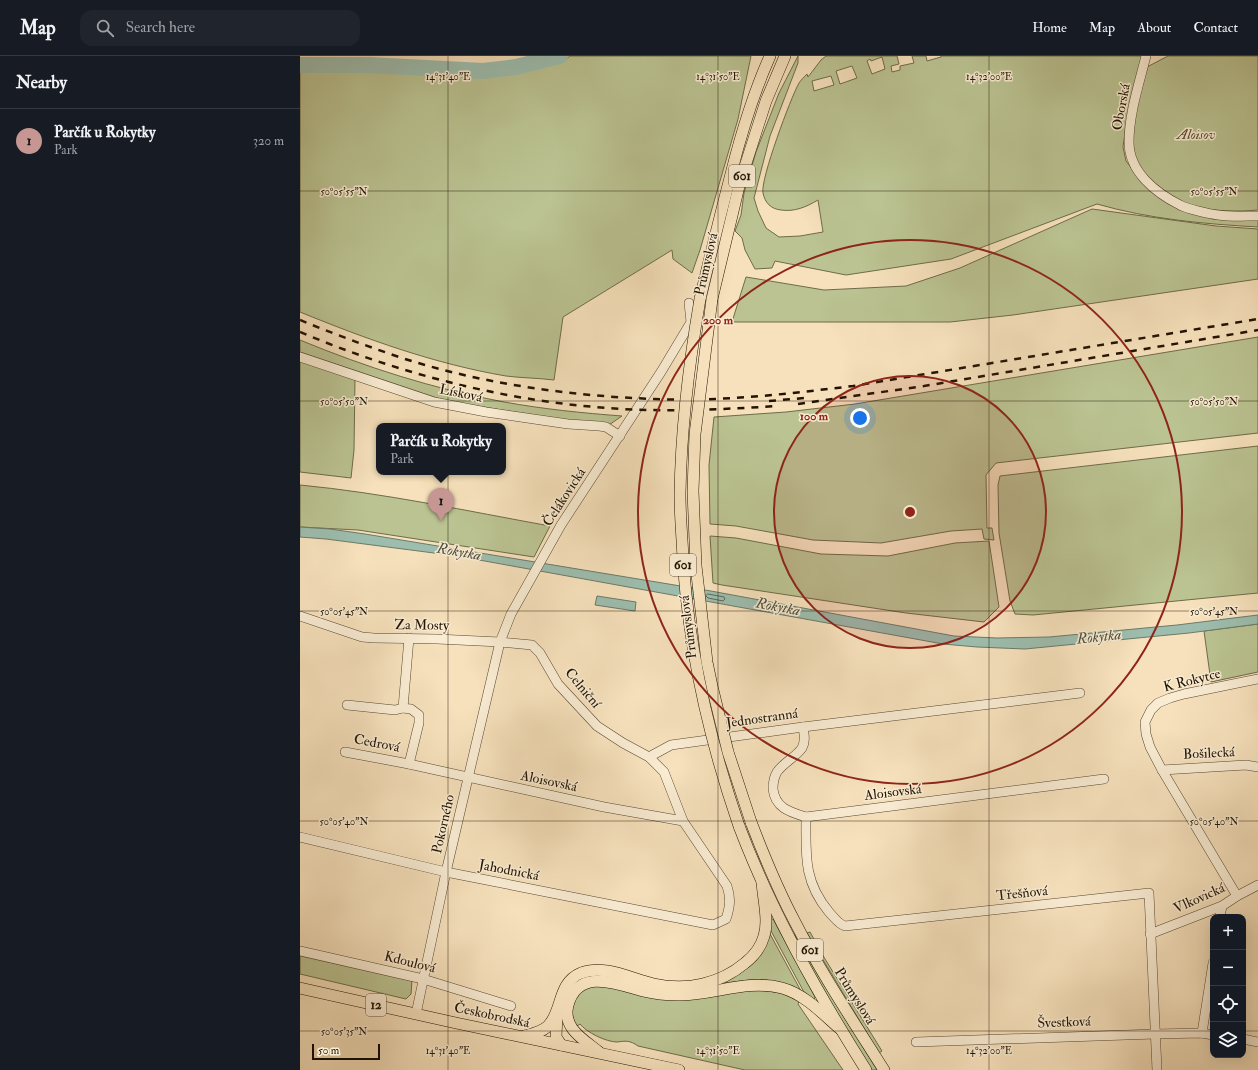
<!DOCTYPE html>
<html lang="en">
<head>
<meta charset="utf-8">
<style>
  body { margin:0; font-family:"IM FELL Double Pica",serif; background:#20242c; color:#f1f3f6 }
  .controls { position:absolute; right:12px; bottom:12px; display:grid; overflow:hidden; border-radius:8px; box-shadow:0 4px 16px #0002 }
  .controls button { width:36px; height:36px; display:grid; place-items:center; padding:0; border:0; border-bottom:1px solid #363941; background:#171b24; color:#f1f3f6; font:20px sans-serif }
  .scale { position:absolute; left:12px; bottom:10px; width:68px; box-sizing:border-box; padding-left:4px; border:2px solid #221300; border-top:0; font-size:11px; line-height:14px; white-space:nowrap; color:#221300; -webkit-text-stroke:3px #f9ecd3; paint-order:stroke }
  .you { position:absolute; left:560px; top:362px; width:14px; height:14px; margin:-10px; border:3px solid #fff; border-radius:50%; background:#1a73e8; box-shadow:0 0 0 6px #1a73e833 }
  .badge { display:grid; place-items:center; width:26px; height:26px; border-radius:50%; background:#c59692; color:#111; font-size:13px; font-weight:700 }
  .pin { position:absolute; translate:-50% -33px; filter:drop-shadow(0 1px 2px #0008) }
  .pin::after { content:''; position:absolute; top:21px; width:14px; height:12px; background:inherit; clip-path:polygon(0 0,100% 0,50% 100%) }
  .popup { position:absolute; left:76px; top:367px; width:130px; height:52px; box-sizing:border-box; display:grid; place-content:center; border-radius:8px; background:#171b24; filter:drop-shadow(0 1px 3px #0005); font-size:13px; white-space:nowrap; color:#9ea1a6 }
  .popup b { font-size:15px; color:#f1f3f6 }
  .popup::after { content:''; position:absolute; left:50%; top:100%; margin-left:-8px; border:8px solid transparent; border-top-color:#171b24 }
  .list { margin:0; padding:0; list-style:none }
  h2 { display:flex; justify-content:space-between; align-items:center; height:52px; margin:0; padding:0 16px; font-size:17px }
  h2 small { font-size:13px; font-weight:400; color:#9ea1a6 }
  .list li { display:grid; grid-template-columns:26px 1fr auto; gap:12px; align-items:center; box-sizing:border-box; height:64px; padding:0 16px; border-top:1px solid #363941 }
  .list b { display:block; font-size:15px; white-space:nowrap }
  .list p { margin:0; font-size:13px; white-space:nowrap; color:#9ea1a6 }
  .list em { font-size:13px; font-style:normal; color:#9ea1a6 }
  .icon { flex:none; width:22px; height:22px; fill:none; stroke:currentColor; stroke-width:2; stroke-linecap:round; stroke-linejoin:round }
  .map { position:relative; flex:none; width:958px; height:1014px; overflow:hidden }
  header { display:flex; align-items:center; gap:24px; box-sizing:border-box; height:56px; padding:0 20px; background:#171b24; border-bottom:1px solid #363941 }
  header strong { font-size:19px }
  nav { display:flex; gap:22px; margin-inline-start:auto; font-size:14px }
  .search { width:280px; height:36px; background:#20242c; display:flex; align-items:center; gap:10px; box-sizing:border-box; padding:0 14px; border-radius:12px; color:#9ea1a6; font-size:15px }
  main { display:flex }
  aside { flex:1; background:#171b24 }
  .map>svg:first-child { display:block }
  .green { fill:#bbc392; stroke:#6e6b49; fill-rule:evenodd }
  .water { fill:#9dbeaf; stroke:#6c7a69 }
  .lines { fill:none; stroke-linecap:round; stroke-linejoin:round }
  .shore { stroke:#606858; stroke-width:1 }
  .river { stroke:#9dbeaf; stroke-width:16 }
  .minor-casing { stroke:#57462f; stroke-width:10 }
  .major-casing { stroke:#221300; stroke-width:12 }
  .minor { stroke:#f9ecd3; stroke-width:9 }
  .major { stroke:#f6e1bc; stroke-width:11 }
  .rail { stroke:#221300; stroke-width:2.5; stroke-dasharray:7 7; stroke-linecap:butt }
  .major-bridge-casing { stroke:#221300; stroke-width:12; stroke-linecap:butt }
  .major-bridge { stroke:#f6e1bc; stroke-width:11 }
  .ticks { fill:none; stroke:#221300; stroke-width:1; stroke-opacity:0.45 }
  .ring { fill:none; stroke:#8f2418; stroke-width:2 }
  .labels { text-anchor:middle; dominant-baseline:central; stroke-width:3; stroke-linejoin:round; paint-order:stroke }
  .shield { fill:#f9ecd3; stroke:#62543f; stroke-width:1 }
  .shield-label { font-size:13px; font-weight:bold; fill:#221300 }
  .street-label { font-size:14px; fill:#221300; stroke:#f9ecd3 }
  .park-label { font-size:14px; font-style:italic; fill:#585133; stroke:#f9ecd3 }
  .water-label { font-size:15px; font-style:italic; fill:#4d4f3d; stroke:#f9ecd3 }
  .ticks-label { font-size:10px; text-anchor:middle; fill:#221300; stroke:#f9ecd3; stroke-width:3; stroke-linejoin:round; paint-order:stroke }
  .centre { fill:#8f2418; stroke:#f9ecd3; stroke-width:2 }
  .ring-label { font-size:12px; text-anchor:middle; font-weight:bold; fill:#8f2418; stroke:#f9ecd3; stroke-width:3; stroke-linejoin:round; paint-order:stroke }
</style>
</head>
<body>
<header>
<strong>Map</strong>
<div class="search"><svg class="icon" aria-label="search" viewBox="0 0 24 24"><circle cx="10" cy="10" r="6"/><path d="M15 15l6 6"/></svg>Search here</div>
<nav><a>Home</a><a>Map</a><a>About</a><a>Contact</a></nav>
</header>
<main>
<aside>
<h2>Nearby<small></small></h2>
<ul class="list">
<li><span class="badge">1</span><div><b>Parčík u Rokytky</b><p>Park</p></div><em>320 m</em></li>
</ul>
</aside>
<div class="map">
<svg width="958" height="1014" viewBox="0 0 958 1014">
  <rect width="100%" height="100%" fill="#f6e1bc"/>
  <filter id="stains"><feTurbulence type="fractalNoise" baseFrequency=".005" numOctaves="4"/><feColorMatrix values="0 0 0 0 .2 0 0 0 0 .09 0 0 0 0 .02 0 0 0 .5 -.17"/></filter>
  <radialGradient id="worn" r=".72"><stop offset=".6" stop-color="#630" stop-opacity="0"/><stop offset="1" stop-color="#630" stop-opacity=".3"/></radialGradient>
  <g class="green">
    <path d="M270,0H451L438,63L400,194L392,217L373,203L372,194L263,261L254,324C238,322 222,322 206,320C135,308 66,283 0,256V15L208,19L266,3Z"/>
    <path d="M498,0V7L470,80L454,142L458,155L466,172L479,181L500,180L523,176L518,144C506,151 495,156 481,154C471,153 465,147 463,137C460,124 491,41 499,27C501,24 504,21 507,18L508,21L521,4L526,0H597L599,8L591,10L592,16L600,14V10L614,7L612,0H626L627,5L641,1V0H842L826,69L823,91L826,105L834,115L862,142L879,154L901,159L958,162V171C904,168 849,163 797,148L651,203L546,219L475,205L472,212L455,213L445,194L442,182L435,175L441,159L444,137L456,96L479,37ZM582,1L585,13L572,18L567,5L570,3L571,5ZM552,10L557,22L540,28L536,15ZM531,20L534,29L514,35L512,25Z"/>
    <path d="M868,0H958V154C937,156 915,155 894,151C879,147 846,123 838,110C835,105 833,94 833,89C832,62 841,36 847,11Z"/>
    <path d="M792,153L916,170L958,173V223L713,259L650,266H432L446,221L524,234L606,230L660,212Z"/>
    <path d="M958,281V377L696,407L686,419L687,472H692L694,484L684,483L682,473L651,475L581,487L513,484L436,470L410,468L409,409L414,361L486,356L555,348Z"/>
    <path d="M0,284C65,311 134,333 204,346C243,353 282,357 322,360L306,371L146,345L0,296Z"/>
    <path d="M0,304L55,321L54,394L51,422L0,416Z"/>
    <path d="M958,390V537L733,559L715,558L710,545L699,477L698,429L700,420Z"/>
    <path d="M0,429C84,437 167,455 250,470L234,501L58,474L0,471Z"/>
    <path d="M410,480L436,482L521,498L588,500L655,487L689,485L699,551L684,566L606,557L422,529L413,527Z"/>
    <path d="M958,568V616L911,626L904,575Z"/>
    <path d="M473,863L515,941L514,944L505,938L470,873V864Z"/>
    <path d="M510,876L525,903L582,995L579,997L507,877Z"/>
    <path d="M470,878L501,935L467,924H450L425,927V926L435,921Z"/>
    <path d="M494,878L518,919L577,1014H572L537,958L493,879Z"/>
    <path d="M0,899L112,924L111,938L106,943L0,918Z"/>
    <path d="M289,930L459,934L481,937L499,945L498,948L543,1014H445L338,990C330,984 325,985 317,986C306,986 286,976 280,968L276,971C268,950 272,942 289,930Z"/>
  </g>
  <g class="water">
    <path d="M0,471L30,473L65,478L411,535L654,580L697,582L749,581L877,569L958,559V568L889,577L725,593L677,591L643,588L157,500L26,483L0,481Z"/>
    <path d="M297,540L336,546L335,555L295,549Z"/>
  </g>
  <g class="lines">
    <path class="shore" d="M408,538L424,541L425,543L423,545L408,542L406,540Z"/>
    <path class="river" d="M0,9H69L183,15L216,11L260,0"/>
    <g class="minor-casing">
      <g id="minor">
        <path d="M846,0C839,28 829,58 829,86C829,116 856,137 880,149C887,153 910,158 918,159C931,161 945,160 958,160"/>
        <path d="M0,301L134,346L186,356L268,368L299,370L306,371L320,380"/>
        <path d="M0,560L62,581L74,582L137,583L200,586L232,589L240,597L258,628L297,670L323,687L349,701L364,716L383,765L427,830C431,842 430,851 426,863L413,869L146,816L0,781"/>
        <path d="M109,582L103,652L111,653L119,659V667L109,708"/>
        <path d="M47,649L95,654L103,652"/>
        <path d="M503,671C504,678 506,685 502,692C496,701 484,706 477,716C474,721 473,727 473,733C475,752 490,756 506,761L804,723"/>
        <path d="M45,696L109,708L304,751L383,765"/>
        <path d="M349,701L371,689L503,671L780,637"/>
        <path d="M862,714L946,709L958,711"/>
        <path d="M506,761C506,798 503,825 529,856C534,861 538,868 545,870L849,837L857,1014"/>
        <path d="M937,840L862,714L850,691L846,678L845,666L851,654L858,647L870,642L884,638L958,623"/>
        <path d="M920,861L922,850"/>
        <path d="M850,878L922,850L937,840L958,829"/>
        <path d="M0,895L123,923L211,950"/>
        <path d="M116,958L146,816L200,586L211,558L261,469L361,316L391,266L389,247"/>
        <path d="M902,977L913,907"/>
        <path d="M943,983L958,986"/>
        <path d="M616,986L855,978L902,977L913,979"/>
      </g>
    </g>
    <g class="major-casing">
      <g id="major">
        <path d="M400,243C410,201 420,160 431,118C441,78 453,38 470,0"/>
        <path d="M412,243L440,126L466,45L485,0"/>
        <path d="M451,766C464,800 478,834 495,866C521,917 553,965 584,1014"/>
        <path d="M439,770C472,857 517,936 566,1014"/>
        <path d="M0,932L156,967L379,1014"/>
        <path d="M257,958L256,981L261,989"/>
        <path d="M224,980C232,978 242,976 248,970C263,955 257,927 281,917C305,908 331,923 354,928C387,935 420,928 445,907C454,900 461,891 464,880C469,865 463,842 462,826"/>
        <path d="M299,996C283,983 262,972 268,949C278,911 318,928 343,935C355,938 367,939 379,939C414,939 447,923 482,932C504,938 522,957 539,972"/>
      </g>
    </g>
    <use href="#minor" class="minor"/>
    <use href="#major" class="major"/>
    <g class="rail">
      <path d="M0,264C34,278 69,291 105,303C184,328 271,340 354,343C420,346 487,338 553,330L958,263"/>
      <path d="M0,276C102,319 212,347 323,353C375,356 427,353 478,350"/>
      <path d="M469,345L505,342"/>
      <path d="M498,348L624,330L958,274"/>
    </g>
    <g class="major-bridge-casing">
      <g id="major-bridge">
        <path d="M400,243C389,307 381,373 380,438C380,453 381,469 382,484C386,582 407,677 439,770"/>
        <path d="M412,243L395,378L393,435L396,510L407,606L412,630L428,696L451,766"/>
      </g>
    </g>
    <use href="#major-bridge" class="major-bridge"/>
  </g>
  <path class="ticks" d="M148,0V1014M418,0V1014M689,0V1014M0,135H958M0,345H958M0,555H958M0,765H958M0,975H913M943,975H958"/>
  <circle cx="610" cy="456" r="136" fill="#8f2418" fill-opacity=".12"/>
  <g class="ring">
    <circle cx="610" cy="456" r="136"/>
    <circle cx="610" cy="456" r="272"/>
  </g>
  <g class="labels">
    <g class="shield">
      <rect x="429" y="109" width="26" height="22" rx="3"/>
      <rect x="370" y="498" width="26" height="22" rx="3"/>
      <rect x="497" y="883" width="26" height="22" rx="3"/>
      <rect x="66" y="938" width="20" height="22" rx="3"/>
    </g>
    <g class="shield-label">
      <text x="442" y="120">601</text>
      <text x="383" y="509">601</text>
      <text x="510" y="894">601</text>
      <text x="76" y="949">12</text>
    </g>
    <g class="street-label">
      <text transform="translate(821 51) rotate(-79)">Oborská</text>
      <text transform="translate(406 208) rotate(-77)">Průmyslová</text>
      <text transform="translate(161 337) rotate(12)">Lísková</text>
      <text transform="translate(264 441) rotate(-57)">Čelákovická</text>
      <text transform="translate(122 569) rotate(1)">Za Mosty</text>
      <text transform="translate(388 571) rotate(-97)">Průmyslová</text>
      <text transform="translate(892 624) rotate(-14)">K Rokytce</text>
      <text transform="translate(283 632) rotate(50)">Celniční</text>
      <text transform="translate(462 662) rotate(-8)">Jednostranná</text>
      <text transform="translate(77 687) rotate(11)">Cedrová</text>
      <text transform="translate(909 697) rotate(-3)">Bošilecká</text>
      <text transform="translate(249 725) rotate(12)">Aloisovská</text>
      <text transform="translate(593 736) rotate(-7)">Aloisovská</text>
      <text transform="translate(143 768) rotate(-77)">Pokorného</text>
      <text transform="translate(209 814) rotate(11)">Jahodnická</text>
      <text transform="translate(722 837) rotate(-6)">Třešňová</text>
      <text transform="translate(899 842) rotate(-24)">Vlkovická</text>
      <text transform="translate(110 906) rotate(14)">Kdoulová</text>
      <text transform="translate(555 940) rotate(58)">Průmyslová</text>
      <text transform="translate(192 959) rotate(12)">Českobrodská</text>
      <text transform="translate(764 966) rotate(-2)">Švestková</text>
    </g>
    <g class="park-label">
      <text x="896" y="78">Aloisov</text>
    </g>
    <g class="water-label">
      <text transform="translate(159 496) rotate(10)">Rokytka</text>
      <text transform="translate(478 551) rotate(11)">Rokytka</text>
      <text transform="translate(799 581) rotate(-6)">Rokytka</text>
    </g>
  </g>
  <g class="ticks-label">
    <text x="148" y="24">14°31'40"E</text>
    <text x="418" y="24">14°31'50"E</text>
    <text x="689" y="24">14°32'00"E</text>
    <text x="44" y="139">50°05'55"N</text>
    <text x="914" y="139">50°05'55"N</text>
    <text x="44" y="349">50°05'50"N</text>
    <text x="914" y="349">50°05'50"N</text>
    <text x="44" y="559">50°05'45"N</text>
    <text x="914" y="559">50°05'45"N</text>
    <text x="44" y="769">50°05'40"N</text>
    <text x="914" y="769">50°05'40"N</text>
    <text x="44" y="979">50°05'35"N</text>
    <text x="148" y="998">14°31'40"E</text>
    <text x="418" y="998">14°31'50"E</text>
    <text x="689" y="998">14°32'00"E</text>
  </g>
  <circle cx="610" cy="456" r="6" class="centre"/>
  <g class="ring-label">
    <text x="418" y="268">200 m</text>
    <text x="514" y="364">100 m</text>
  </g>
  <rect width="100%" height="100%" filter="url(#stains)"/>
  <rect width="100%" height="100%" fill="url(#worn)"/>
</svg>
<div class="controls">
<button>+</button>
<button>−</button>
<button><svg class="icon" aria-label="locate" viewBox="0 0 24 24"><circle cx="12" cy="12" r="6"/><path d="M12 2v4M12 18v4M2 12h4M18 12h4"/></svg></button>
<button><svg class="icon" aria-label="layers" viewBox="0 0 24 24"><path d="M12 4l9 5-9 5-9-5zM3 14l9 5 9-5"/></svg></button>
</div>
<div class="scale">50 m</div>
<div class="you"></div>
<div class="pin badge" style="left:141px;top:465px">1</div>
<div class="popup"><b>Parčík u Rokytky</b>Park</div>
</div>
</main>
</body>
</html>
